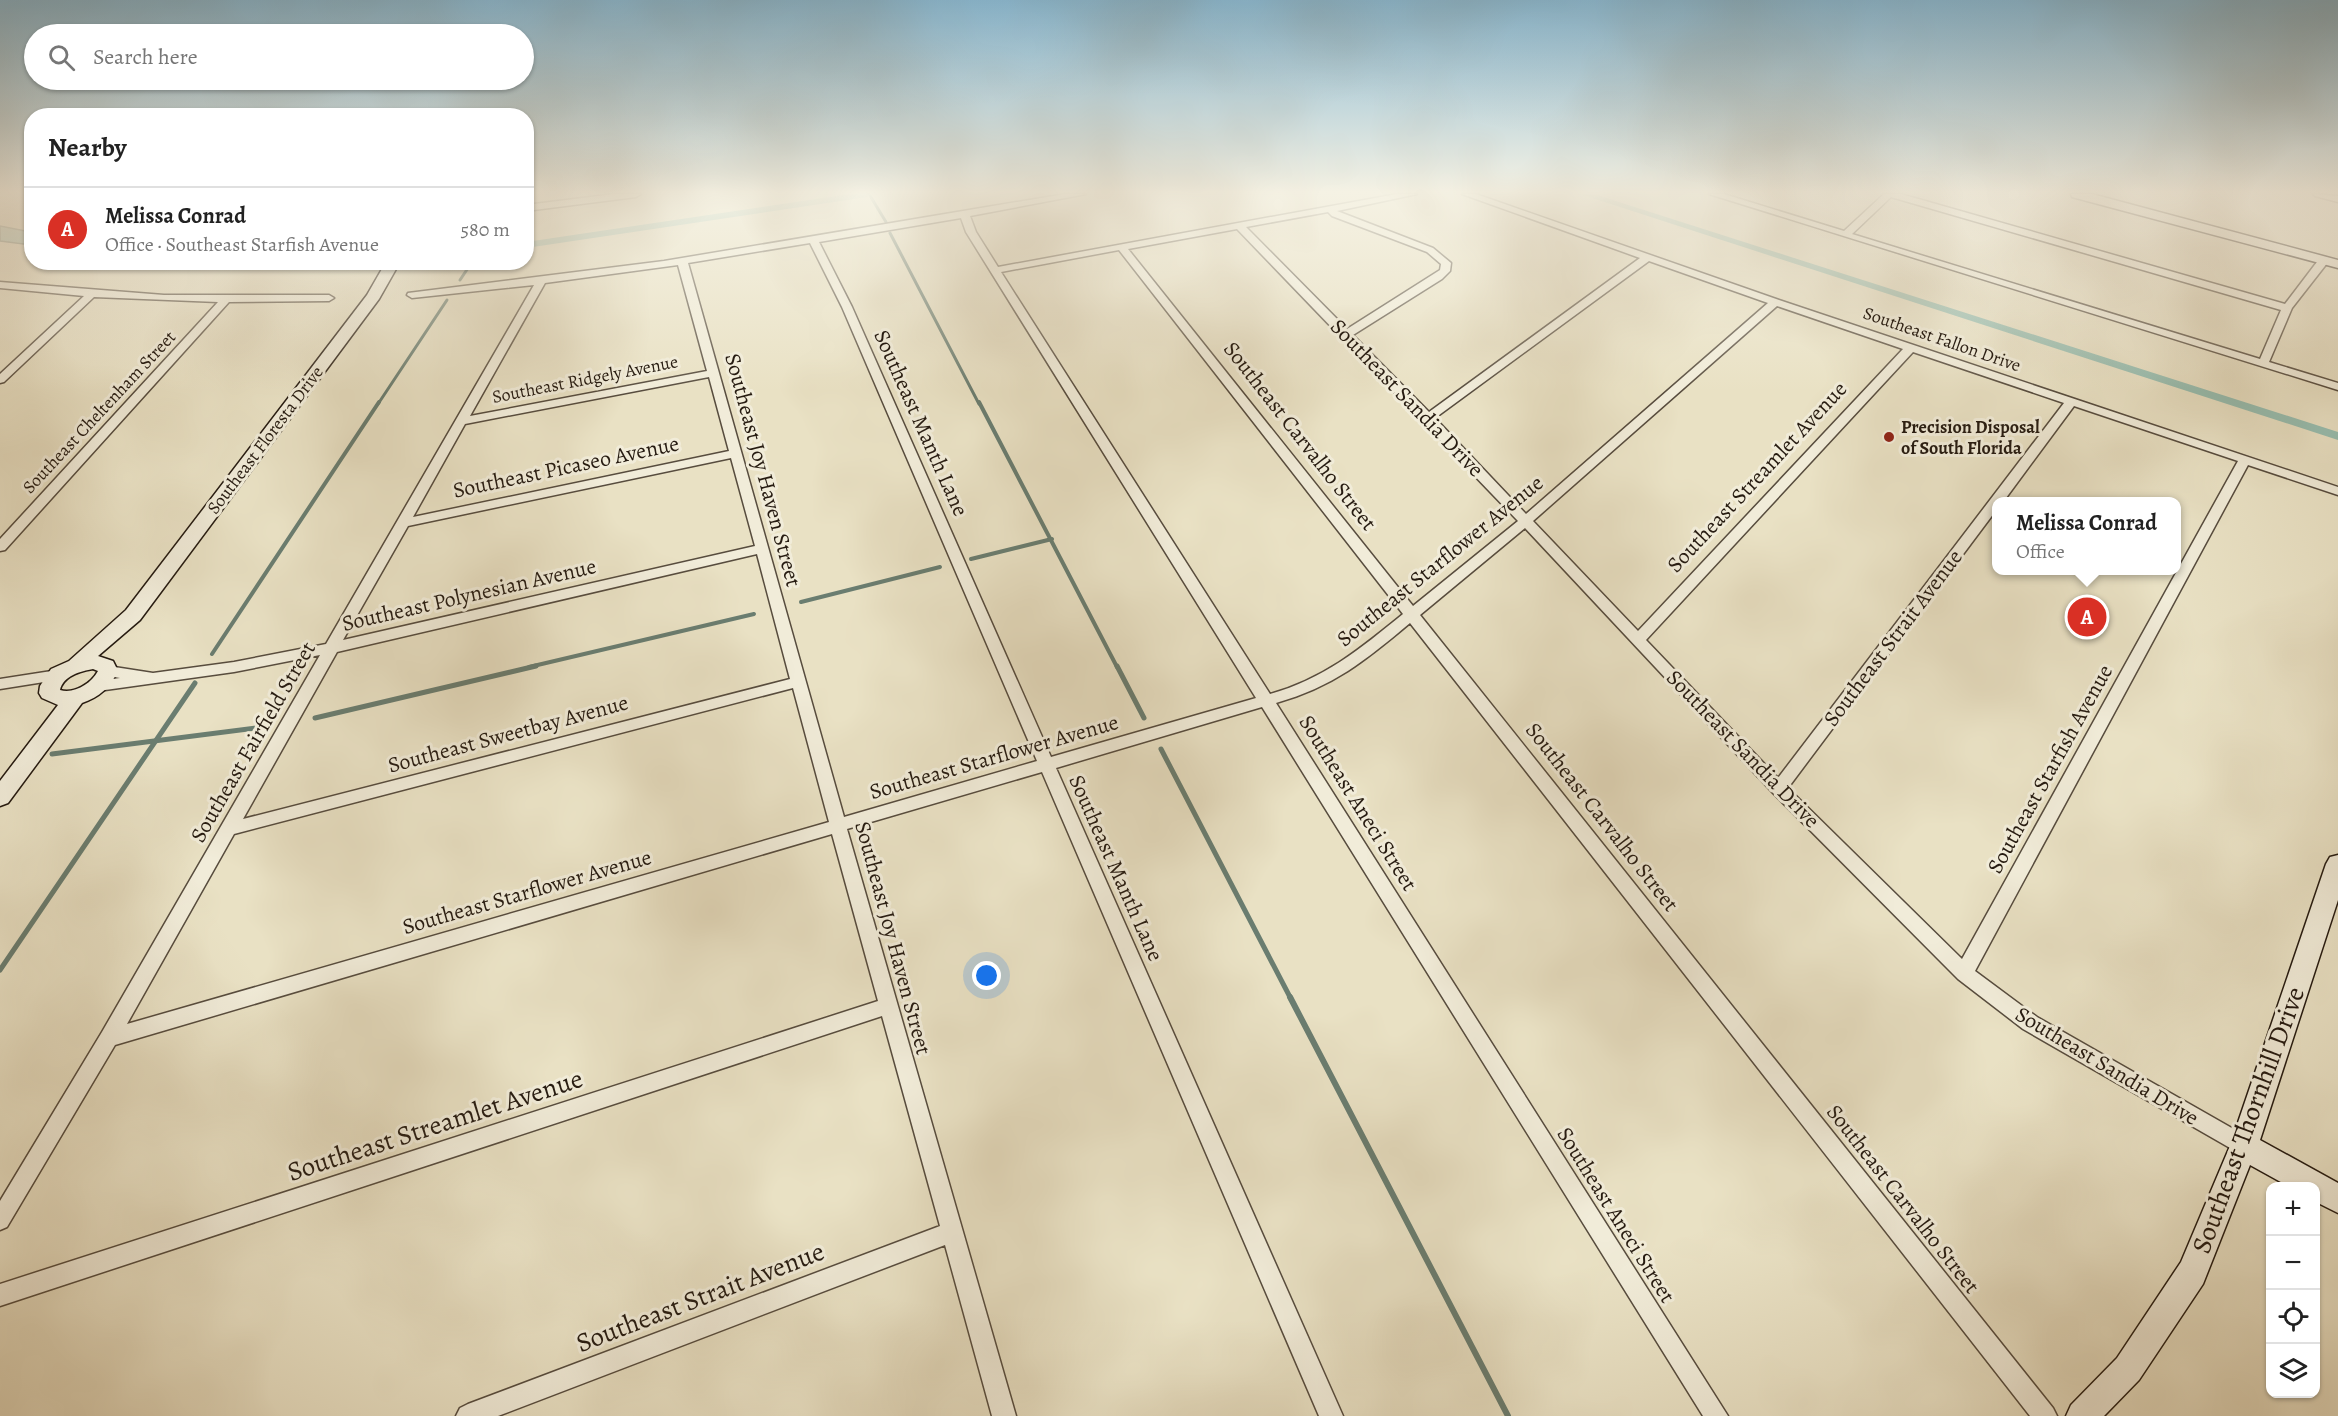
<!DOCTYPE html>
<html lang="en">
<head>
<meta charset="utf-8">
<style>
  body { margin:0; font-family:Alegreya,serif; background:#f2f2f2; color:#222 }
  .controls { position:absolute; right:18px; bottom:18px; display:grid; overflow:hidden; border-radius:12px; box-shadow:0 2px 4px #0004 }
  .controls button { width:54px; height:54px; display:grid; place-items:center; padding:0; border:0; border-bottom:2px solid #e0e0e0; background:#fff; color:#222; font:30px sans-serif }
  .you { position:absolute; left:987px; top:976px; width:21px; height:21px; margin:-15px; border:4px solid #fff; border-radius:50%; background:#1a73e8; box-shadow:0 0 0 9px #1a73e833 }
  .badge { display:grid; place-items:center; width:39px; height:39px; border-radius:50%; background:#d93025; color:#fff; font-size:20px; font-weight:700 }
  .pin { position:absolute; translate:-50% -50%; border:3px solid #fff; box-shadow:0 2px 6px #0006 }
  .popup { position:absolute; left:1992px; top:497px; width:189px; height:78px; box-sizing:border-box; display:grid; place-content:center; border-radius:12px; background:#fff; filter:drop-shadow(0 2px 4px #0005); font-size:20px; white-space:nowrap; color:#767676 }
  .popup b { font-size:22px; color:#222 }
  .popup::after { content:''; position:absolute; left:50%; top:100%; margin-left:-12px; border:12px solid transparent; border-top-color:#fff }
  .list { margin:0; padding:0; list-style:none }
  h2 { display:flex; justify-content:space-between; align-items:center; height:78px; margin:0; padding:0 24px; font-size:26px }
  h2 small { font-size:20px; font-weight:400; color:#767676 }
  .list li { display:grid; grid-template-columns:39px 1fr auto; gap:18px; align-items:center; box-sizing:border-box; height:84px; padding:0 24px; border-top:2px solid #e0e0e0 }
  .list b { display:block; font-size:22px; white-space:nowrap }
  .list p { margin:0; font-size:20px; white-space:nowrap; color:#767676 }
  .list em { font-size:20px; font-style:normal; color:#767676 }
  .icon { flex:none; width:33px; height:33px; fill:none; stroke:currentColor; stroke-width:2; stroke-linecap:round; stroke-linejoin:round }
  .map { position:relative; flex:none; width:2338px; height:1416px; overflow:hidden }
  .search { position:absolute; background:#fff; box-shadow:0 2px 4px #0004; left:24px; top:24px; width:510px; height:66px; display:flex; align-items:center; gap:15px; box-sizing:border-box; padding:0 21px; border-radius:33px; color:#767676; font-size:22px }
  .panel { position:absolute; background:#fff; box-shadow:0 2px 4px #0004; left:24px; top:108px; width:510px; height:162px; border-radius:24px }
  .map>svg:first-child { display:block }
  .water { fill:#98beb0; stroke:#6a7d70; stroke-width:1.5 }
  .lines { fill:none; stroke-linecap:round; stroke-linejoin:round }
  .stream-far3 { stroke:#6a7d70; stroke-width:3 }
  .stream-far2 { stroke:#6a7d70; stroke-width:4 }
  .stream-far1 { stroke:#6a7d70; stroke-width:5 }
  .stream { stroke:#6a7d70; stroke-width:6 }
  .canal { fill:#98beb0; fill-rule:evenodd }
  .street-casing { stroke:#574c3e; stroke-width:3 }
  .secondary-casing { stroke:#261b11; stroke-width:3 }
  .street { fill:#f1ecd9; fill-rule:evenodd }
  .secondary { fill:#f1ecd9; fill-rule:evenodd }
  .poi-dot { fill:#8f2418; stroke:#f1ecd9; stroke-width:2 }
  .labels { text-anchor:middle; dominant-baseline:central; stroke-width:6; stroke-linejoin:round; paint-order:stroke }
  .far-street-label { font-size:18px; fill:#261b11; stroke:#f1ecd9 }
  .far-poi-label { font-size:18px; font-weight:bold; fill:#261b11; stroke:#f1ecd9; text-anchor:start }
  .street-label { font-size:22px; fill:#261b11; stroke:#f1ecd9 }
  .near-street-label { font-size:27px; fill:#261b11; stroke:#f1ecd9 }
</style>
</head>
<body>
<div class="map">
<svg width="2338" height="1416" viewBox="0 0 2338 1416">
  <rect width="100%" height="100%" fill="#e9e1c4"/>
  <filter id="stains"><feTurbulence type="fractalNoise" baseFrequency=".00333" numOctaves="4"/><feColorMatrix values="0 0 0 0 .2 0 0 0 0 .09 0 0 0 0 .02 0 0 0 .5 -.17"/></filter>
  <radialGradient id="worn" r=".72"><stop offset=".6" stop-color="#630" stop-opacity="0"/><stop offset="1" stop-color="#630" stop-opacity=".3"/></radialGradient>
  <path class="water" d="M0,226L31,232V245L0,241Z"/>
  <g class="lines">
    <g class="stream-far3">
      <path d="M869,194L886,222"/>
      <path d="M890,233L979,404"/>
      <path d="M460,280L472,262"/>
      <path d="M378,404L447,300"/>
    </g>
    <g class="stream-far2">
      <path d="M979,402L1117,667"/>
      <path d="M971,559L1052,539"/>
      <path d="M801,602L940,567"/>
      <path d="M212,654L379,402"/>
      <path d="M529,667L754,614"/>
    </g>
    <g class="stream-far1">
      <path d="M1117,666L1144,718"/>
      <path d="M315,718L536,666"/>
      <path d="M1161,749L1291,999"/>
      <path d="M52,754L264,727"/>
      <path d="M0,970L195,683"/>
    </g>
    <path class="stream" d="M1290,997L1508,1416"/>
    <g class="canal">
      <path d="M850,194H872L867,197L526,248V242Z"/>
      <path d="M1580,194H1594L2338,432V440Z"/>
    </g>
    <g class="street-casing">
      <g id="street">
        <path d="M614,194H641L636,197L526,211V205Z"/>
        <path d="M1065,194H1086L970,216L976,232L998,267L1397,194H1417L1337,211L1433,248L1451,263L1450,271L1442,279L1353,335L1429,412L1640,258L1462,194H1476L1779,300L2338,487V495L2248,465L1975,971L2037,1017L2251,1139L2254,1146L2251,1153L2244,1156L2023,1029L1958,979L1773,793L1525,528L1420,615L2053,1408L2057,1416H2030L1410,623C1366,660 1333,687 1276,703L1728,1416H1703L1262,707L1056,768L1343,1416H1319L1042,772L847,829L1016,1416H992L945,1245L498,1416H456L460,1408L468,1404L940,1226L882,1016L0,1306V1284L878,1001L832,834L115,1045L7,1227L0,1230V1201L102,1032L320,655L234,672L98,691L91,686L98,681L120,678L103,675L101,671L103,667L108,666L153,673L234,662L326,644L534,285L412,298L407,295L408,293L664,261ZM1328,212L1332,216L1427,252L1441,264L1440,270L1347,329L1246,227ZM961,218L966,232L1256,698L1051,757L852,307L819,242ZM1237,229L1518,521L1413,606L1128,249ZM810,243L842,307L1037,761L844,817L688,263ZM1119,250L1403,614C1360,649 1324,679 1270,694L1001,272ZM1649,261L1768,303L1526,514L1435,418ZM678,265L707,371L470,416L545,283ZM1777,306L1903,349L1638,631L1533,521ZM1913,352L2064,403L1778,778L1646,640ZM709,377L729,451L413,517L465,424ZM2074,406L2238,461L1962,959L1788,788L1997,509V502H2003ZM731,458L755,546L343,640L408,526ZM757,554L790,679L243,819L337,652ZM793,688L829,822L127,1024L234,834Z"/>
        <path d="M1709,194H1724L1844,231L1884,194H1901L2285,304L2320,258H2328V262L2292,308L2269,362L2338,383V390ZM1891,197L2281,310L2260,359L1852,234Z"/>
        <path d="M2313,194L2338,196V202L2315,196Z"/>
        <path d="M0,282L164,295H329L334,298L329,301L229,302L5,550L0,551V539L218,302L94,297L4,382L0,383V374L84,296L0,288Z"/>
        <path d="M58,670L63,671L65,675L63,679L0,689V679Z"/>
      </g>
    </g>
    <g class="secondary-casing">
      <g id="secondary">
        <path d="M2071,194H2092L2338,260V268L2072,197Z"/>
        <path d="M386,262H400L379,299L140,620L98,656L113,661L118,671C110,687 100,697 82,703L8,803L0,806V781L58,705L42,698L39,693L40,686L51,669L69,661L126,610L367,295ZM93,669L98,671C91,684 74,694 60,690C63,676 81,671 93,669Z"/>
        <path d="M2338,855V900L2260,1140L2338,1183V1213L2316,1202V1186H2288L2250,1165L2203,1284L2139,1380L2104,1416H2066L2071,1405L2117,1358L2181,1262L2230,1146L2326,864L2330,857Z"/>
      </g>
    </g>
    <use href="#street" class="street"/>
    <use href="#secondary" class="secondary"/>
  </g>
  <linearGradient id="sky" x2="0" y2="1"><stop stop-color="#88b8d2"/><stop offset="0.49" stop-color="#f5f2e4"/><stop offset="1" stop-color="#f5f2e4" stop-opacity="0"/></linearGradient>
  <rect width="2338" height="392" fill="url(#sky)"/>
  <circle class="poi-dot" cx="1889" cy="437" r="6"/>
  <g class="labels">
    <g class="far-street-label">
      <text transform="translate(1942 339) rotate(19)">Southeast Fallon Drive</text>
      <text transform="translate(585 379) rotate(-11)">Southeast Ridgely Avenue</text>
      <text transform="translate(99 412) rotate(-47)">Southeast Cheltenham Street</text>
      <text transform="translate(265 440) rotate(-53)">Southeast Floresta Drive</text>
    </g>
    <g class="far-poi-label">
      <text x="1901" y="427">Precision Disposal<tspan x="1901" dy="21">of South Florida</tspan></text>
    </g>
    <g class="street-label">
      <text transform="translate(1407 398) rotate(46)">Southeast Sandia Drive</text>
      <text transform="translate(921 423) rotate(66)">Southeast Manth Lane</text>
      <text transform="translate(1300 436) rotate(52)">Southeast Carvalho Street</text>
      <text transform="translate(566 467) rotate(-12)">Southeast Picaseo Avenue</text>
      <text transform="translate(763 470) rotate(75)">Southeast Joy Haven Street</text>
      <text transform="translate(1757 477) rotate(-47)">Southeast Streamlet Avenue</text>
      <text transform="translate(1440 561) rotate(-39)">Southeast Starflower Avenue</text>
      <text transform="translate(469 595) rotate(-13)">Southeast Polynesian Avenue</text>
      <text transform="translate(1893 638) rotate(-53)">Southeast Strait Avenue</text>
      <text transform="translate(508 734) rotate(-15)">Southeast Sweetbay Avenue</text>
      <text transform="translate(253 742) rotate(-60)">Southeast Fairfield Street</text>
      <text transform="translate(1743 749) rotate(46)">Southeast Sandia Drive</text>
      <text transform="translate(994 757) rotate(-16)">Southeast Starflower Avenue</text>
      <text transform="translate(2050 769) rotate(-61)">Southeast Starfish Avenue</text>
      <text transform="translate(1358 803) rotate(58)">Southeast Aneci Street</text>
      <text transform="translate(1602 817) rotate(52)">Southeast Carvalho Street</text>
      <text transform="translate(1116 868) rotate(66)">Southeast Manth Lane</text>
      <text transform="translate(527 892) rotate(-16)">Southeast Starflower Avenue</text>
      <text transform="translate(893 938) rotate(75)">Southeast Joy Haven Street</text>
      <text transform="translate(2107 1066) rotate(31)">Southeast Sandia Drive</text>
      <text transform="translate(1903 1199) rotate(52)">Southeast Carvalho Street</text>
      <text transform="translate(1616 1215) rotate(58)">Southeast Aneci Street</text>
    </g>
    <g class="near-street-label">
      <text transform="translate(2248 1120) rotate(-70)">Southeast Thornhill Drive</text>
      <text transform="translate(435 1125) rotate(-18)">Southeast Streamlet Avenue</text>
      <text transform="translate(700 1297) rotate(-21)">Southeast Strait Avenue</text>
    </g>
  </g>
  <rect width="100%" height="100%" filter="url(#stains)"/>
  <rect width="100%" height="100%" fill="url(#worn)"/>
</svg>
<div class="controls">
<button>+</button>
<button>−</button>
<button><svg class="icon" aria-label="locate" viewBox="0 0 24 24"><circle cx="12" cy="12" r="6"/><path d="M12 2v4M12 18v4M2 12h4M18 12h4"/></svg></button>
<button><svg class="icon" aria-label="layers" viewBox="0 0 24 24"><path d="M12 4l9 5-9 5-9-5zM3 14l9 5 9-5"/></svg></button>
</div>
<div class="you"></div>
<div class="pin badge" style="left:2087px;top:617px">A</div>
<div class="popup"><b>Melissa Conrad</b>Office</div>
<div class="search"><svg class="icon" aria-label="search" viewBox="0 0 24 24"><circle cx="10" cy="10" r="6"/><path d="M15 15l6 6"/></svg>Search here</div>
<section class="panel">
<h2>Nearby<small></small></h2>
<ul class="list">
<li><span class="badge">A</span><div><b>Melissa Conrad</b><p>Office · Southeast Starfish Avenue</p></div><em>580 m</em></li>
</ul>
</section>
</div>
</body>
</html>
